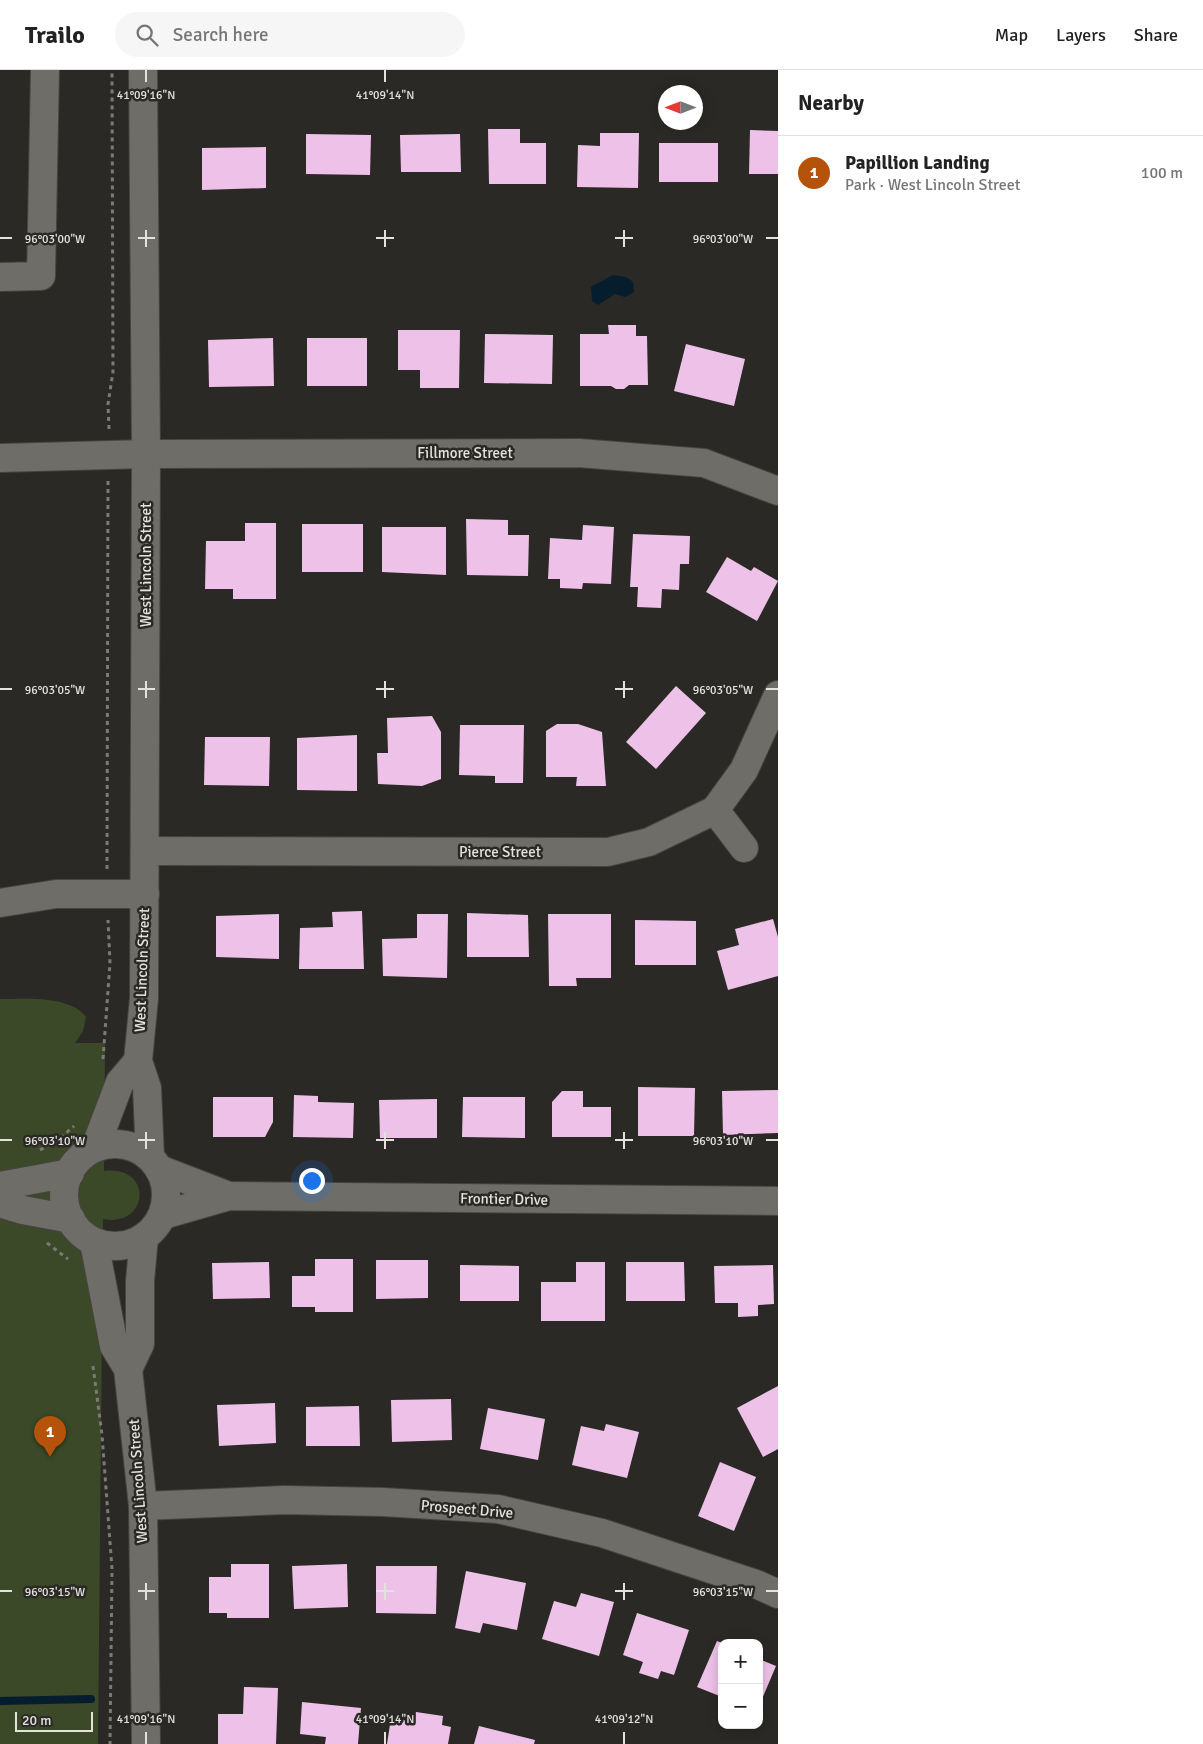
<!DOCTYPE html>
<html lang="en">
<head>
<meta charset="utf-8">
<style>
  body { margin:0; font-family:Signika,sans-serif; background:#f6f6f6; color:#222 }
  .controls { position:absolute; right:15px; bottom:15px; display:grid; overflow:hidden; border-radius:10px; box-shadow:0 2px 12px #0003 }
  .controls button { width:45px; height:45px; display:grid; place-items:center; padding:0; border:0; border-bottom:1px solid #e0e0e0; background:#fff; color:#222; font:25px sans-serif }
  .compass { position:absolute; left:658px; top:15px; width:45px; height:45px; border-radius:50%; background:#fff; box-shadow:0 2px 12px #0003; rotate:270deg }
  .scale { position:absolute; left:15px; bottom:12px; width:78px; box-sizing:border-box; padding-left:5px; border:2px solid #e3e2df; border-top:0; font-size:14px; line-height:18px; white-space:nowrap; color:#e3e2df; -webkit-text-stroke:4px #2b2925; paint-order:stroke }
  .you { position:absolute; left:311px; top:1110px; width:18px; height:18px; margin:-12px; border:4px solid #fff; border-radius:50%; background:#1a73e8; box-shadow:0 0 0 8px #1a73e833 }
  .badge { display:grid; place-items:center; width:32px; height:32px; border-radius:50%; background:#b45309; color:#fff; font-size:16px; font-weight:700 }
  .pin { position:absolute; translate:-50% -41px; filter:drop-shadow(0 1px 2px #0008) }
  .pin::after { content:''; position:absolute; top:26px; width:18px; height:15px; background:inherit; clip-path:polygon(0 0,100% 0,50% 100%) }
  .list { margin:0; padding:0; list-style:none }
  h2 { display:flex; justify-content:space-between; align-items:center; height:65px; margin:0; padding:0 20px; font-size:21px }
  h2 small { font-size:16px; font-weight:400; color:#767676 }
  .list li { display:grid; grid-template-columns:32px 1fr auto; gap:15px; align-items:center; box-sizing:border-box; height:75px; padding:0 20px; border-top:1px solid #e0e0e0 }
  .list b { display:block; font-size:19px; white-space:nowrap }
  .list p { margin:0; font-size:16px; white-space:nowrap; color:#767676 }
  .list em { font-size:16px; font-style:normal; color:#767676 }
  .icon { flex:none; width:28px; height:28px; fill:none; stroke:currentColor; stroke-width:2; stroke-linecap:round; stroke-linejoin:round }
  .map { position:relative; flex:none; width:778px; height:1674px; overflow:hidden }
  header { display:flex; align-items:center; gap:30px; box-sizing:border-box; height:70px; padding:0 25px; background:#fff; border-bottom:1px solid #e0e0e0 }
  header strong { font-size:24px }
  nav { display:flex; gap:28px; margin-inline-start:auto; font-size:18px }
  .search { width:350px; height:45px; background:#f6f6f6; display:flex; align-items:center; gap:12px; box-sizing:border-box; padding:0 18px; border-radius:28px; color:#767676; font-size:19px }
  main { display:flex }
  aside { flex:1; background:#fff }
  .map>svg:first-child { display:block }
  .green { fill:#3b4928 }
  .water { fill:#051d2c }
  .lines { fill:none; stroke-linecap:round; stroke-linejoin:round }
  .stream { stroke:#051d2c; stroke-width:8 }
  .building { fill:#eec2e8 }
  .minor-casing { stroke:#464440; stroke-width:30 }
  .path { stroke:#7b7a76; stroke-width:3; stroke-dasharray:4 4; stroke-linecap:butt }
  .minor { stroke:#6f6d68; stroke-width:28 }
  .ticks { fill:none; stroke:#e3e2df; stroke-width:2 }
  .labels { text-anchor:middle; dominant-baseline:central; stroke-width:5; stroke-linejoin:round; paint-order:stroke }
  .street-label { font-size:15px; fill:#e3e2df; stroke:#2b2925 }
  .ticks-label { font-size:12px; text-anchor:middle; fill:#e3e2df; stroke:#2b2925; stroke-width:5; stroke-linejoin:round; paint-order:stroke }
</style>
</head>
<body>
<header>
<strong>Trailo</strong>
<div class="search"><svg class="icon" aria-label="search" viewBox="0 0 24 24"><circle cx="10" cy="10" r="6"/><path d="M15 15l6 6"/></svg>Search here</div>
<nav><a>Map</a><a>Layers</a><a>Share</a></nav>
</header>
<main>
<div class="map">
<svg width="778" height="1674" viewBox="0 0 778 1674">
  <rect width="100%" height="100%" fill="#2b2925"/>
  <path class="green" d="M0,929C25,929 70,925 86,947L83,961L75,973H105L104,1101C154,1095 149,1158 103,1149L98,1674H0Z"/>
  <path class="water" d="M613,205L626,207L633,212L634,222L625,227L615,224L598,235L592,231L591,217Z"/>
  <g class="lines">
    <path class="stream" d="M0,1631L91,1629"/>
  </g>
  <g class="building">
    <path d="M488,59H520V73H546V114H489Z"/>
    <path d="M750,60L778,61V104H749Z"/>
    <path d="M600,63H639L638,118L577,117L578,75L600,76Z"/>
    <path d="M306,64L371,65L370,105L306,104Z"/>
    <path d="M460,64L461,102H401L400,65Z"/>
    <rect x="659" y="73" width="59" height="39"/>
    <path d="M266,77V118L202,120V78Z"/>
    <path d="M608,255H636V266H647L648,315H629L624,319H616L611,316H580V264H609Z"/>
    <path d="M398,260H460L459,318H420V300H398Z"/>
    <path d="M485,264L553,265L552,314L484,313Z"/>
    <path d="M273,268L274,316L209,317L208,270Z"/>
    <rect x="307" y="268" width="60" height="48"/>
    <path d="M686,274L745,289L734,336L674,321Z"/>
    <path d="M466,449L508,450V465H529L528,506L467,505Z"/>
    <path d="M245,453H276V529H233V519H205L206,471H245Z"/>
    <rect x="302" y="454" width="61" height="48"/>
    <path d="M583,455L614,457L611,514L583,513L582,519L560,518V509H548L550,468L582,470Z"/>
    <path d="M382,457H446V505L382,502Z"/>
    <path d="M633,464L690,466L689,494H680L679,520L662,519L661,538L637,537L638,517H630Z"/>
    <path d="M727,487L751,501L754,497L778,511L757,551L706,522Z"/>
    <path d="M676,616L706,643L656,699L626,672Z"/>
    <path d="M432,646L441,662V709L422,716L378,714L377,683H388L387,648Z"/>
    <path d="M557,654H578L602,662L606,716H576L577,707H546V661Z"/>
    <path d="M460,655H524L523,713H495V706L459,705Z"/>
    <path d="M357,665V721L297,720V668Z"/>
    <path d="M205,667H270L269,716L204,715Z"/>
    <path d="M362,841L364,899H299L300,858L333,857L332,842Z"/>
    <path d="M467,843L528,845L529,887H467Z"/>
    <path d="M279,844V889L216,887V846Z"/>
    <path d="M417,844H448L447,908L383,906L382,869L417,868Z"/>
    <path d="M548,844H611V908H576L577,916H549Z"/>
    <path d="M773,849L778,867V906L728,920L717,881L739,875L735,859Z"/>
    <path d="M635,850L696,851V895H635Z"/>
    <path d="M638,1017L695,1018L694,1066H638Z"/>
    <path d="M778,1020V1063L723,1065L722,1021Z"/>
    <path d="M562,1021H583V1037H611V1067H552V1032Z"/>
    <path d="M294,1025L318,1026V1032L354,1033L353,1068L293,1067Z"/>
    <path d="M213,1027H273V1052L265,1067H213Z"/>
    <path d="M463,1027H525V1068L462,1067Z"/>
    <path d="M437,1029V1068H380L379,1030Z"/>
    <path d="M315,1189H353V1242H315V1237H292V1206H315Z"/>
    <path d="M376,1190H428V1228L376,1229Z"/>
    <path d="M269,1192L270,1228L213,1229L212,1193Z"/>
    <path d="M576,1192H605V1251H541V1212H576Z"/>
    <path d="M626,1192H684L685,1231H626Z"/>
    <path d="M460,1195L519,1196V1231H460Z"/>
    <path d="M773,1195L774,1234L758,1235V1246L738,1247V1233H715L714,1196Z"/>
    <path d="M778,1316V1379L763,1387L737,1338Z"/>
    <path d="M451,1329L452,1370L392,1372L391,1330Z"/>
    <path d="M275,1333L276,1373L219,1376L217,1335Z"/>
    <path d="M359,1336L360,1376H306V1337Z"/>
    <path d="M488,1338L545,1349L538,1390L480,1379Z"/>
    <path d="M606,1354L639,1362L627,1408L572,1395L581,1356L604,1361Z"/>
    <path d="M720,1392L756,1407L734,1461L698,1446Z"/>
    <path d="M231,1494H269V1548H227V1543H209V1507H231Z"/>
    <path d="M347,1494L348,1537L294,1539L292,1496Z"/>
    <path d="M376,1496H437L436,1544L376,1543Z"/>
    <path d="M466,1501L526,1513L517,1560L483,1553L480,1563L455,1558Z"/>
    <path d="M581,1523L614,1532L599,1586L542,1569L554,1531L576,1537Z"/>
    <path d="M637,1543L689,1560L674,1605L661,1601L658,1609L639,1603L643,1592L623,1585Z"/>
    <path d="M717,1571L722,1573V1627L697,1617Z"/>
    <path d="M759,1589L776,1596L759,1636Z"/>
    <path d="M244,1617L278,1618L276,1674H218V1644H243Z"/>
    <path d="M302,1632L361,1638L358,1674H325L326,1667L300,1664Z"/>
    <path d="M416,1642L443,1646L442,1655L451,1657L448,1674H387L391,1648L414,1652Z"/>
    <path d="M479,1656L535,1670L534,1674H474Z"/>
  </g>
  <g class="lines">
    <g class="minor-casing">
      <g id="minor">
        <path d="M143,0L146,384L144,928L138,991L147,1018L150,1087"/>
        <path d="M0,207L41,206L45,0"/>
        <path d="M0,388L146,384L579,383L704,393L778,421"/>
        <path d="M715,740L744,778"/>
        <path d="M145,781L608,782L649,772L715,740L744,700L778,625"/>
        <path d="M0,833L56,824H145"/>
        <circle cx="115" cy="1125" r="51"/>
        <path d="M95,1078L120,1012L138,991"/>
        <path d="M159,1099L229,1126"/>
        <path d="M0,1116L70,1103"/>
        <path d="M0,1133L23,1140L71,1149"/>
        <path d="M163,1145L229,1126L778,1131"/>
        <path d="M94,1172L114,1276L128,1299L143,1436L146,1674"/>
        <path d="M128,1299L140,1274V1211L144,1167"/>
        <path d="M143,1436L284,1430L383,1432L498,1439L602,1463L756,1514L778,1524"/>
      </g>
    </g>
    <g class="path">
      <path d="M109,359L108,334L113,302L112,0"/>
      <path d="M107,799L108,410"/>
      <path d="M103,989L110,893L108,850"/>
      <path d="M40,1080L56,1072L74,1056"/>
      <path d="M47,1173L68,1189"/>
      <path d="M93,1296L102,1365L112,1499L110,1674"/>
    </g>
    <use href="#minor" class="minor"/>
  </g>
  <path class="ticks" d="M146,0V12M385,0V12M146,160V177M385,160V177M624,160V177M0,168H12M138,168H155M376,168H394M615,168H633M766,168H778M146,611V628M385,611V628M624,611V628M0,619H12M138,619H155M376,619H394M615,619H633M766,619H778M146,1062V1079M385,1062V1079M624,1062V1079M0,1070H12M138,1070H155M376,1070H394M615,1070H633M766,1070H778M146,1513V1530M385,1513V1530M624,1513V1530M0,1521H12M138,1521H155M376,1521H394M615,1521H633M766,1521H778M146,1662V1674M385,1662V1674M624,1662V1674"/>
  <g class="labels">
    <g class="street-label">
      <text x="465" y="383">Fillmore Street</text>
      <text transform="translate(146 495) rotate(-90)">West Lincoln Street</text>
      <text x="500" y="782">Pierce Street</text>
      <text transform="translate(142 900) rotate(-88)">West Lincoln Street</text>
      <text transform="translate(504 1129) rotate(1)">Frontier Drive</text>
      <text transform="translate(138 1411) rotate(-94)">West Lincoln Street</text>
      <text transform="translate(467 1439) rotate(5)">Prospect Drive</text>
    </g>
  </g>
  <g class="ticks-label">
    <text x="146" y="29">41°09'16"N</text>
    <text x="385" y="29">41°09'14"N</text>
    <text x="723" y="173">96°03'00"W</text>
    <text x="55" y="173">96°03'00"W</text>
    <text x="723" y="624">96°03'05"W</text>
    <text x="55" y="624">96°03'05"W</text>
    <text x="723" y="1075">96°03'10"W</text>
    <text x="55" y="1075">96°03'10"W</text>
    <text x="723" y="1526">96°03'15"W</text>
    <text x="55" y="1526">96°03'15"W</text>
    <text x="146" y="1653">41°09'16"N</text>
    <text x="385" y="1653">41°09'14"N</text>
    <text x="624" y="1653">41°09'12"N</text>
  </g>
</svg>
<div class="controls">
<button>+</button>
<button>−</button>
</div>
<svg class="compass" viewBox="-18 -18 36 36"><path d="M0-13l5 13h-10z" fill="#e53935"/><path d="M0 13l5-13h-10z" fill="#767676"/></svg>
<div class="scale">20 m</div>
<div class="you"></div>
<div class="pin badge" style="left:50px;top:1387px">1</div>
</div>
<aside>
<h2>Nearby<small></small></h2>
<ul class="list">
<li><span class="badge">1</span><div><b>Papillion Landing</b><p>Park · West Lincoln Street</p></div><em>100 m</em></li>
</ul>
</aside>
</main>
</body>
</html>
